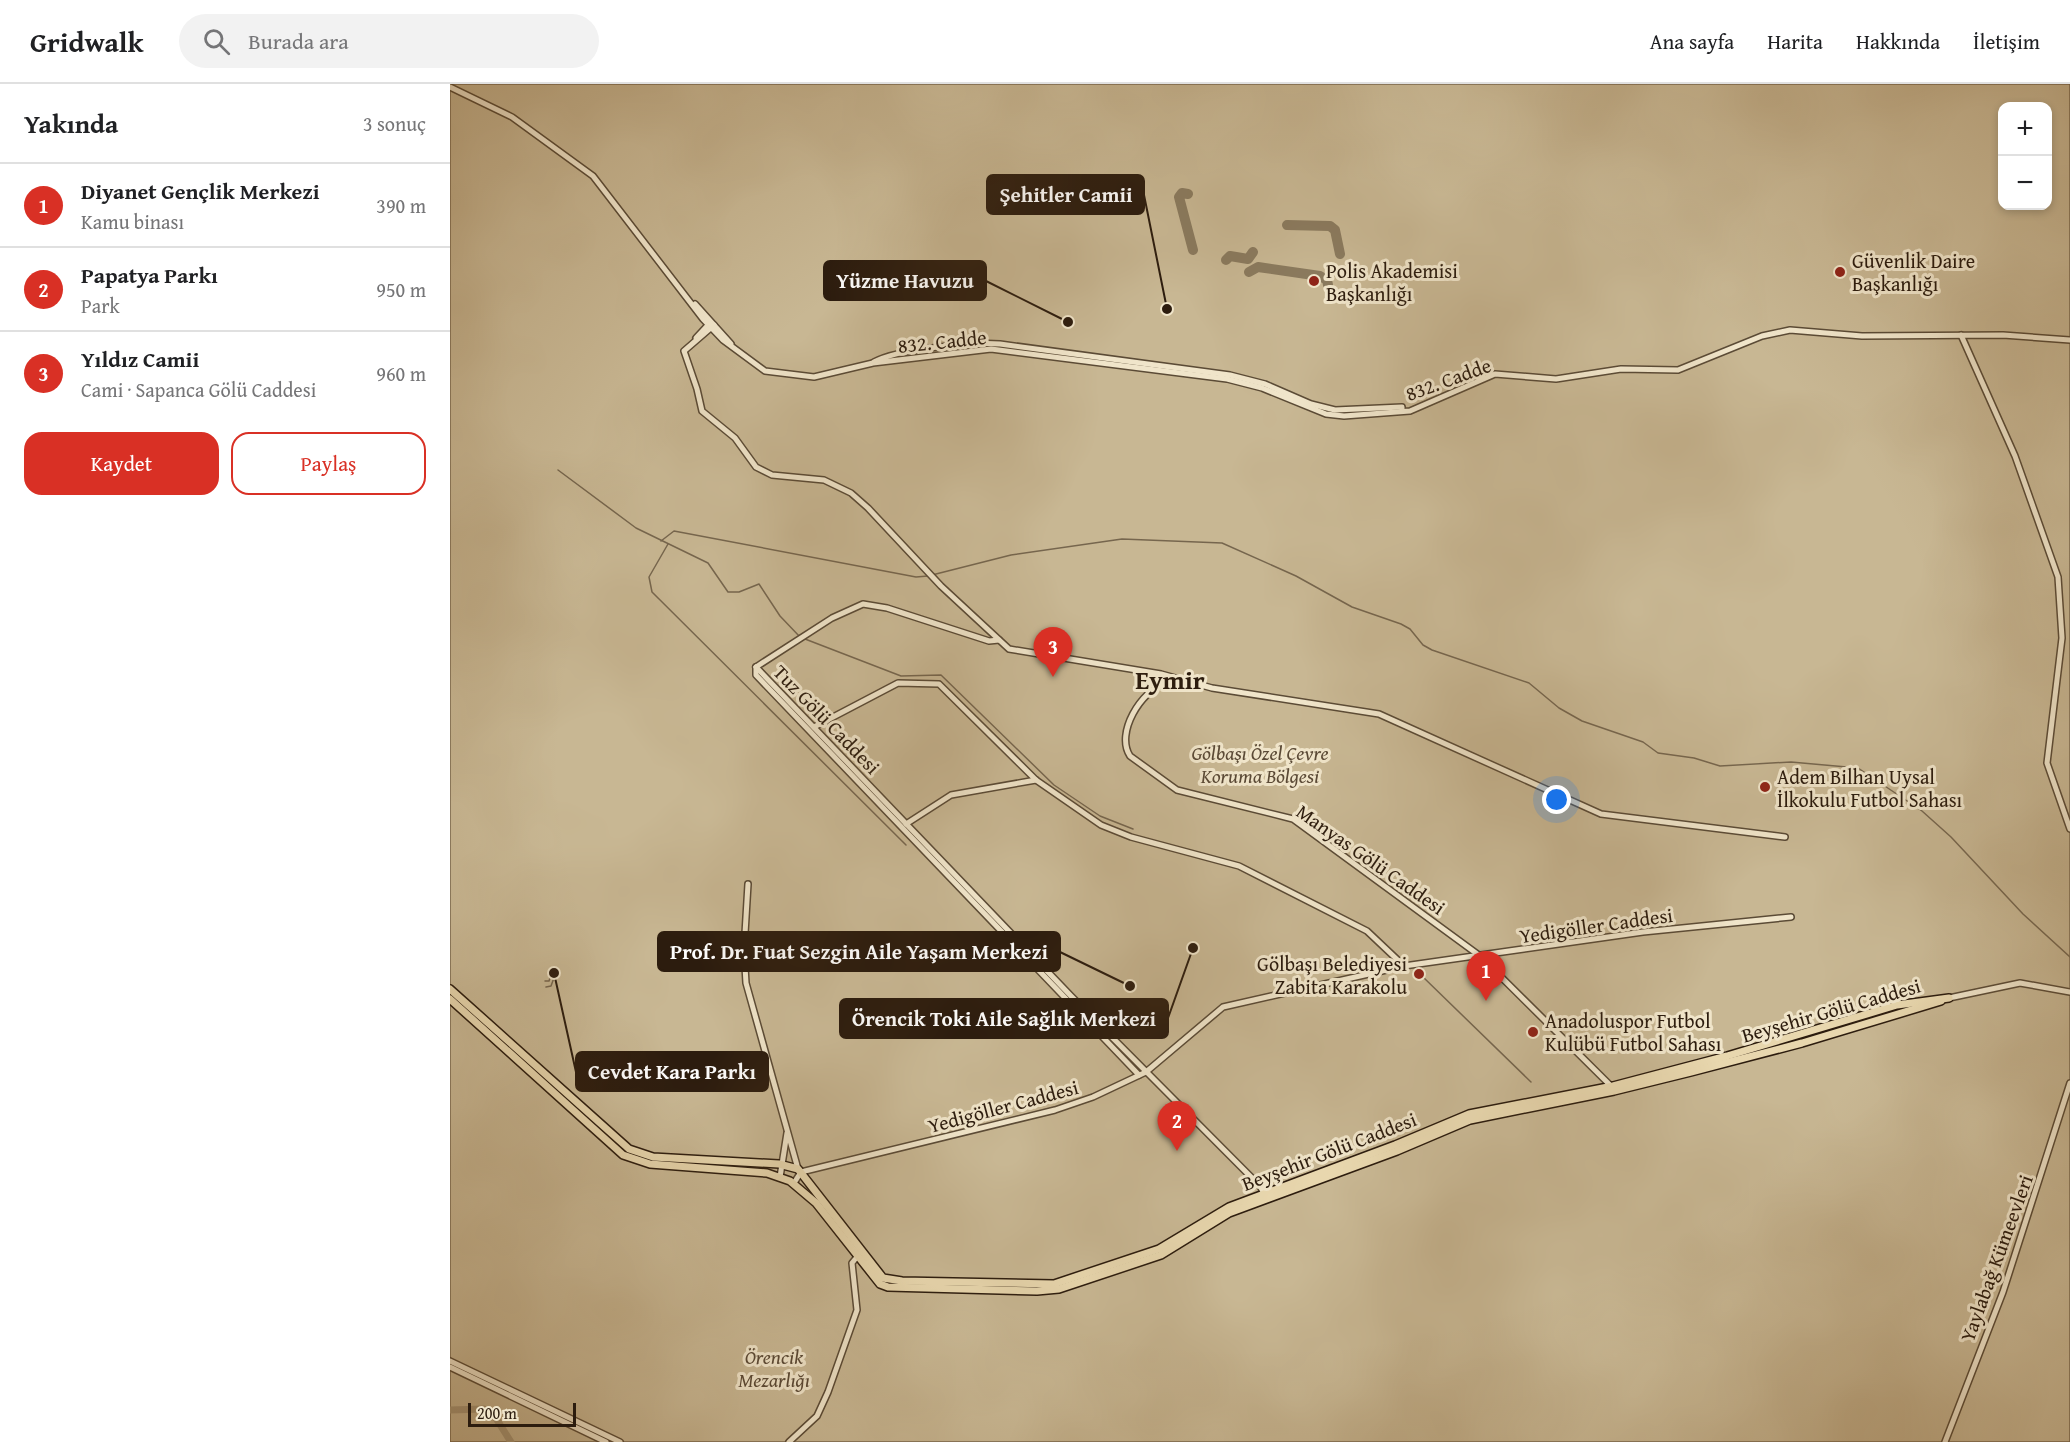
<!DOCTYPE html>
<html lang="tr">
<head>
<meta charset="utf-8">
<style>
  body { margin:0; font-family:"Gentium Book Plus",serif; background:#f2f2f2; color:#202124 }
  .controls { position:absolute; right:18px; top:18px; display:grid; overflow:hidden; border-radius:12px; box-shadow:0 3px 9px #0003 }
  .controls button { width:54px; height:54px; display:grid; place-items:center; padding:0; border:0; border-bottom:2px solid #e0e0e0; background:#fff; color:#202124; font:30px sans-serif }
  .scale { position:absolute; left:18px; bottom:15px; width:108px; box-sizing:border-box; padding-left:6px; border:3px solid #2c1c0e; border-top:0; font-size:16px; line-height:21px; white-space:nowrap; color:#2c1c0e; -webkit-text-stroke:4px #f0e5ca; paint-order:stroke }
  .you { position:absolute; left:1107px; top:716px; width:21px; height:21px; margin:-15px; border:4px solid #fff; border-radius:50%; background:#1a73e8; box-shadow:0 0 0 9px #1a73e833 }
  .badge { display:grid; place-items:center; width:39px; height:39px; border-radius:50%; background:#d93025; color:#fff; font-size:20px; font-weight:700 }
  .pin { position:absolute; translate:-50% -50px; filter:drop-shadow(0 2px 3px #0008) }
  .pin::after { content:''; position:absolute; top:32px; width:21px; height:18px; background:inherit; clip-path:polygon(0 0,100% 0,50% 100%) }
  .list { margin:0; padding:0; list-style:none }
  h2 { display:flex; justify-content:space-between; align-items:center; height:78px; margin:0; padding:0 24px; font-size:26px }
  h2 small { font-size:20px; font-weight:400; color:#757577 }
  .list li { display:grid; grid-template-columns:39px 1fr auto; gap:18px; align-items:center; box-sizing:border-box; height:84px; padding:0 24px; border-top:2px solid #e0e0e0 }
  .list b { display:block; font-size:22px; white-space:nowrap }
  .list p { margin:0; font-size:20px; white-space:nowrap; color:#757577 }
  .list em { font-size:20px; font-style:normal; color:#757577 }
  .actions { display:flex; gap:12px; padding:18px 24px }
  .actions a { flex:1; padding:14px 0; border:2px solid #d93025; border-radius:18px; text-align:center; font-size:21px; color:#d93025 }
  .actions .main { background:#d93025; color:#fff }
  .icon { flex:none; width:33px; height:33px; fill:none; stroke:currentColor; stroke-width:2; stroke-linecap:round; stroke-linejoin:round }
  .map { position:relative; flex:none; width:1620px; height:1358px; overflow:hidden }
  header { display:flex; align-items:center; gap:36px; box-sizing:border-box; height:84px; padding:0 30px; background:#fff; border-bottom:2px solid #e0e0e0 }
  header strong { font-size:28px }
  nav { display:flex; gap:33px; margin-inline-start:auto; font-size:21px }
  .search { width:420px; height:54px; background:#f2f2f2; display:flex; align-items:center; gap:15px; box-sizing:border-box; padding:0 21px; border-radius:33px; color:#757577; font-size:22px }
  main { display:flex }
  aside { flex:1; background:#fff }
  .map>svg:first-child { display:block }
  .green { fill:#c8b793; stroke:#7a6a50; stroke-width:1.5; fill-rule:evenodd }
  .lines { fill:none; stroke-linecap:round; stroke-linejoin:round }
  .stream { stroke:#76664e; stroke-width:1.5 }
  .river { stroke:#a89778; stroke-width:7 }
  .taxiway { stroke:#8a7a5e; stroke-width:10 }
  .minor-casing { stroke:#5b4b36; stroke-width:8 }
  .major-casing { stroke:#2c1c0e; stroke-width:10 }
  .minor { stroke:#f0e5ca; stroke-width:5 }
  .major { stroke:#e8d7ae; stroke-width:7 }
  .poi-dot { fill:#8f2418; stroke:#f0e5ca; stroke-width:2 }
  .labels { text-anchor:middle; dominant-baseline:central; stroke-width:6; stroke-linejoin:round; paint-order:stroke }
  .poi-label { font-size:20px; fill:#2c1c0e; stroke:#f0e5ca; text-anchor:start }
  .street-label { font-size:20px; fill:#2c1c0e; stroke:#f0e5ca }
  .park-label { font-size:20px; font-style:italic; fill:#5b4a36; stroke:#f0e5ca }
  .district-label { font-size:26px; font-weight:bold; fill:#2c1c0e; stroke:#f0e5ca }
  .leader { fill:none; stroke:#2c1c0e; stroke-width:2 }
  .callout-dot { fill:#2c1c0e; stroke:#f0e5ca; stroke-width:2 }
  .callout { fill:#2c1c0e; stroke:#2c1c0e; stroke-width:2 }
  .callout-label { font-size:21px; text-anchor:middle; font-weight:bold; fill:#fff }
</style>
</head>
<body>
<header>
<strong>Gridwalk</strong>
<div class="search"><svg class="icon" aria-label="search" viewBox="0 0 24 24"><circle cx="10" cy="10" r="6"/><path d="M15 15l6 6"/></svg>Burada ara</div>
<nav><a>Ana sayfa</a><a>Harita</a><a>Hakkında</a><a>İletişim</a></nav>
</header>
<main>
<aside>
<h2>Yakında<small>3 sonuç</small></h2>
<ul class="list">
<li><span class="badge">1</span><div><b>Diyanet Gençlik Merkezi</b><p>Kamu binası</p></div><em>390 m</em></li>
<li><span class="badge">2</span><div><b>Papatya Parkı</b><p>Park</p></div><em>950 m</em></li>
<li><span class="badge">3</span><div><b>Yıldız Camii</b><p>Cami · Sapanca Gölü Caddesi</p></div><em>960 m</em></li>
</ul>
<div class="actions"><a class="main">Kaydet</a><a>Paylaş</a></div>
</aside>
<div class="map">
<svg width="1620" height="1358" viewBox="0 0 1620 1358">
  <rect width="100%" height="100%" fill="#e8d7ae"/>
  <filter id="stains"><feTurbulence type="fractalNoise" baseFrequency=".00333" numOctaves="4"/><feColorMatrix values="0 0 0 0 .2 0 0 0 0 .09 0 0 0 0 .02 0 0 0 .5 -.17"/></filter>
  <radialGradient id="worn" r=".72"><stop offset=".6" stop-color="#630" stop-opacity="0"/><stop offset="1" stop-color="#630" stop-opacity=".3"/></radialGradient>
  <path class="green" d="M0,0H1620V1358H0ZM1552,22H1598V122H1552Z"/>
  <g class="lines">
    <g class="stream">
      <path d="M108,386L186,444L258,479L278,508H289L309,500L330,532L350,553"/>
      <path d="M211,457L224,447L466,493L478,492"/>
      <path d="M218,460L199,493L202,508L456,761"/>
      <path d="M482,491L561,471L672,455L772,459L846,492L902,523L951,540L960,545L973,561L982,566L1079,599L1109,624L1132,637L1193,658L1208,669L1244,674L1270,682L1341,678L1408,684L1472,727L1501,753L1573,830L1620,873"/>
      <path d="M355,555L451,592L491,591L604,701L650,732L683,745"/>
      <path d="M972,885L973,893L1081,998"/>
      <path d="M95,897H99L101,891L108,890"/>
      <path d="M96,903L101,902L105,891"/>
    </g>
    <path class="river" d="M0,1326L34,1325L42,1328L61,1358"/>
    <g class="taxiway">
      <path d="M738,110L732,109L729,113L743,166"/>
      <path d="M837,141L880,142L885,146L890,170"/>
      <path d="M776,176L780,172L798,175L803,168"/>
      <path d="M799,188L808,183L870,192L877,196L878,201"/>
    </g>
    <g class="minor-casing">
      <g id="minor">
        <path d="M0,3L62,33L143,92L253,235L273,256L315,287L364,293L423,279L541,265L777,295L812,304L876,330L894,332L960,327L1045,290L1106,295L1171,285L1228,286L1312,252L1340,246L1412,252L1553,251L1620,256"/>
        <path d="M245,220L281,260"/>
        <path d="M264,241L234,267L247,305L252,327L285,354L306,383L322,391L374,396L401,409L418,424L491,502L559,565L711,590L762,604L929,630L1151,730L1335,753"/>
        <path d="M1511,251L1565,372L1608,493L1612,554L1597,679L1620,745"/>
        <path d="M246,254L260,239"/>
        <path d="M424,278C447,265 523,258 550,260L780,291L815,300L861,320L885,326L952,323V325"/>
        <path d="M306,583L621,912L810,1102L816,1113"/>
        <path d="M306,583V591L689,991"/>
        <path d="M306,583L382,534L413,520L437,524L539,557L549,556"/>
        <path d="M729,597C725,598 719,598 715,599C691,607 665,649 680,672L727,706L843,735L1030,872L1163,1004"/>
        <path d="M364,643L448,599L489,600L586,696L651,741L681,753L789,782L917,847L954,882"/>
        <path d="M456,740L501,711L586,696"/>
        <path d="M298,800L294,866L296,899L348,1085"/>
        <path d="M1499,914L1570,899L1620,908"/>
        <path d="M330,1093L337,1049"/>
        <path d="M344,1099L351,1088L605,1026L643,1013L696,988L773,923L954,882L1193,848L1341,833"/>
        <path d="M0,1277L170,1358"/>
        <path d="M0,1283L156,1358"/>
        <path d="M339,1358L367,1332L378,1308L407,1226L402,1179L407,1173"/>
        <path d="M1495,1358L1553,1208L1620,999"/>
      </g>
    </g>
    <g class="major-casing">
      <g id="major">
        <path d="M0,905L179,1065L203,1073L329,1080L348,1085L433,1194L452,1197L604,1200L709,1165L779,1123L945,1061L1019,1030L1163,1002L1277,972L1447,921L1499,914"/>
        <path d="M0,915L173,1071L200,1080L317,1089L340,1097L366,1119L430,1200L438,1203L587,1207L609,1205L711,1171L779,1129L947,1067L1020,1036L1164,1007L1241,988L1352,959L1491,917"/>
      </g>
    </g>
    <use href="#minor" class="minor"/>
    <use href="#major" class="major"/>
  </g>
  <g class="poi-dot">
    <circle cx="1390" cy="188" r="6"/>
    <circle cx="864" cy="197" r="6"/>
    <circle cx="1315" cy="703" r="6"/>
    <circle cx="969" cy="890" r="6"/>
    <circle cx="1083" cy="948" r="6"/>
  </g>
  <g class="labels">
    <g class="poi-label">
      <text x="1402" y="176">Güvenlik Daire<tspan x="1402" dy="23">Başkanlığı</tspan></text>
      <text x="876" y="186">Polis Akademisi<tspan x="876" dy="23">Başkanlığı</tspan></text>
      <text x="1327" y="692">Adem Bilhan Uysal<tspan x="1327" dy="23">İlkokulu Futbol Sahası</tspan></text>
      <text x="957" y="879" text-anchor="end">Gölbaşı Belediyesi<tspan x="957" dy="23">Zabita Karakolu</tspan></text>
      <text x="1095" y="936">Anadoluspor Futbol<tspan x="1095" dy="23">Kulübü Futbol Sahası</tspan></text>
    </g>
    <g class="street-label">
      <text transform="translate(492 257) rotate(-6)">832. Cadde</text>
      <text transform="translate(998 295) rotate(-20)">832. Cadde</text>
      <text transform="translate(377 635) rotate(46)">Tuz Gölü Caddesi</text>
      <text transform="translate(921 775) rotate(35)">Manyas Gölü Caddesi</text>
      <text transform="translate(1146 841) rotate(-8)">Yedigöller Caddesi</text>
      <text transform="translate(1381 926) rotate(-16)">Beyşehir Gölü Caddesi</text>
      <text transform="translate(553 1022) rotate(-15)">Yedigöller Caddesi</text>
      <text transform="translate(879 1067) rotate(-21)">Beyşehir Gölü Caddesi</text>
      <text transform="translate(1546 1174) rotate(-70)">Yaylabağ Kümeevleri</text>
    </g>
    <g class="park-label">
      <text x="810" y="668">Gölbaşı Özel Çevre<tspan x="810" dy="23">Koruma Bölgesi</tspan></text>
      <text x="324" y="1272">Örencik<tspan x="324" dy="23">Mezarlığı</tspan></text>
    </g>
    <g class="district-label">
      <text x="720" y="595">Eymir</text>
    </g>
  </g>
  <path class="leader" d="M717 225L694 111M618 238L536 197M680 902L610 868M743 864L718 934M104 889L126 988"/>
  <g class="callout-dot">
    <circle cx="717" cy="225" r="6"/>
    <circle cx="618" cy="238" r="6"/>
    <circle cx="680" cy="902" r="6"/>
    <circle cx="743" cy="864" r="6"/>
    <circle cx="104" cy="889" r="6"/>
  </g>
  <g class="callout">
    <rect x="537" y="91" width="157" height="39" rx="6"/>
    <rect x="374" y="177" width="162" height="39" rx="6"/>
    <rect x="208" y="848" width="402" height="39" rx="6"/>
    <rect x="390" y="915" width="328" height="39" rx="6"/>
    <rect x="126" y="968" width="192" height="39" rx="6"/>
  </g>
  <g class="callout-label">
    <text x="616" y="118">Şehitler Camii</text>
    <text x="455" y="204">Yüzme Havuzu</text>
    <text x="409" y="875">Prof. Dr. Fuat Sezgin Aile Yaşam Merkezi</text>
    <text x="554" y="942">Örencik Toki Aile Sağlık Merkezi</text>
    <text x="222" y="995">Cevdet Kara Parkı</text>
  </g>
  <rect width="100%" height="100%" filter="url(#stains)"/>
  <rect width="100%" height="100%" fill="url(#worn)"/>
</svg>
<div class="controls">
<button>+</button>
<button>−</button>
</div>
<div class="scale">200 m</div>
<div class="you"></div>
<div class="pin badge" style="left:1036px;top:917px">1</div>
<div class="pin badge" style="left:727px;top:1067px">2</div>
<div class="pin badge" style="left:603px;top:593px">3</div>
</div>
</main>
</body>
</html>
